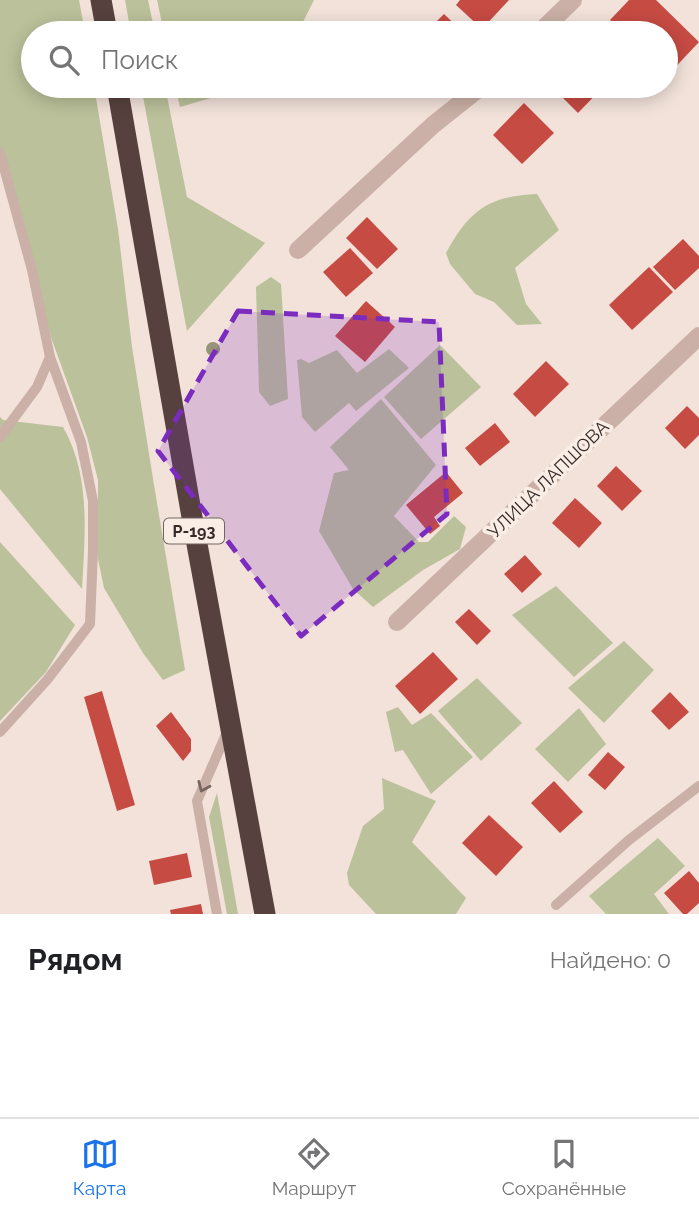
<!DOCTYPE html>
<html lang="ru">
<head>
<meta charset="utf-8">
<style>
  body { margin:0; font-family:Raleway,sans-serif; background:#f6f6f6; color:#202124 }
  .list { margin:0; padding:0; list-style:none }
  h2 { display:flex; justify-content:space-between; align-items:center; height:91px; margin:0; padding:0 28px; font-size:30px }
  h2 small { font-size:23px; font-weight:400; color:#757577 }
  .icon { flex:none; width:38px; height:38px; fill:none; stroke:currentColor; stroke-width:2; stroke-linecap:round; stroke-linejoin:round }
  .map { position:relative; flex:none; width:699px; height:914px; overflow:hidden }
  .search { position:absolute; background:#fff; box-shadow:0 4px 18px #0003; left:21px; right:21px; top:21px; height:77px; display:flex; align-items:center; gap:18px; box-sizing:border-box; padding:0 24px; border-radius:38px; color:#757577; font-size:26px }
  .sheet { height:203px; background:#fff }
  nav { display:flex; justify-content:space-around; align-items:center; box-sizing:border-box; height:98px; border-top:2px solid #e0e0e0; background:#fff; font-size:19px; color:#757577 }
  nav a { display:grid; justify-items:center; gap:4px }
  nav .on { color:#1a73e8 }
  .map>svg:first-child { display:block }
  .green { fill:#bbc19a }
  .building { fill:#c64b43 }
  .lines { fill:none; stroke-linecap:round; stroke-linejoin:round }
  .lane { stroke:#cab0a6; stroke-width:10 }
  .street { stroke:#cab0a6; stroke-width:18 }
  .highway { stroke:#57413e; stroke-width:21 }
  .tree { fill:#97947a }
  .oneway { stroke:#796660 }
  .marked { fill:#7b2cbf; fill-opacity:0.2; stroke:#7b2cbf; stroke-width:5; stroke-dasharray:14 9; stroke-linejoin:round }
  .labels { text-anchor:middle; dominant-baseline:central; stroke-width:7; stroke-linejoin:round; paint-order:stroke }
  .shield { fill:#f9ede6; stroke:#706460; stroke-width:2 }
  .shield-label { font-size:16px; font-weight:bold; fill:#362927 }
  .street-label { font-size:18px; fill:#362927; stroke:#f9ede6 }
</style>
</head>
<body>
<div class="map">
<svg width="699" height="914" viewBox="0 0 699 914">
  <rect width="100%" height="100%" fill="#f2e2da"/>
  <g class="green">
    <path d="M0,0H79L85,33H33V86H94L118,229L132,347L154,485L185,670L163,680L143,653L104,588L98,559V480L87,437L52,340L0,153Z"/>
    <path d="M125,0H148L155,33H131Z"/>
    <path d="M157,0H314L302,24L292,33H164Z"/>
    <path d="M141,86H165L187,197L265,243L187,331Z"/>
    <path d="M175,86H234L225,94L180,107Z"/>
    <path d="M537,194L559,230L515,268L526,304L542,324L517,325L494,302L475,294L450,264L446,253C469,211 488,196 537,194Z"/>
    <path d="M271,277L281,284L288,399L270,406L259,392L256,287Z"/>
    <path d="M440,345L481,387L421,439L384,397Z"/>
    <path d="M389,349L409,368L356,411L349,403L315,432L302,417L297,360L301,359L309,363L337,350L357,373Z"/>
    <path d="M381,399L436,465L394,516L419,542H428L454,516L466,527L460,549L423,570L373,607L353,589L319,531L334,473L349,470L330,447Z"/>
    <path d="M0,417L3,420L63,427C91,476 85,534 82,589L0,489Z"/>
    <path d="M0,542L75,625L46,672L0,721Z"/>
    <path d="M556,586L613,643L574,677L512,615Z"/>
    <path d="M624,641L654,670L604,723L568,688Z"/>
    <path d="M477,678L522,723L481,761L438,711Z"/>
    <path d="M398,707L412,725L431,713L473,757L431,794L403,750L395,752L386,712Z"/>
    <path d="M579,708L606,744L568,782L535,749Z"/>
    <path d="M382,778L436,801L412,842L466,898L456,914H376L349,885L347,873L363,826L384,809Z"/>
    <path d="M217,793L238,914H227L209,817Z"/>
    <path d="M658,838L685,866L654,894L669,914H606L589,896Z"/>
  </g>
  <g class="building">
    <path d="M460,0H509L482,29L456,5Z"/>
    <path d="M629,0H656L699,42L666,77V33H623L610,20Z"/>
    <path d="M444,14L464,33H425Z"/>
    <path d="M557,86H604L578,113L554,89Z"/>
    <path d="M524,103L554,133L522,164L493,135Z"/>
    <path d="M367,217L398,249L377,269L346,238Z"/>
    <path d="M683,239L699,256V268L675,290L653,267Z"/>
    <path d="M350,248L373,273L346,297L323,272Z"/>
    <path d="M649,267L673,292L632,330L609,305Z"/>
    <path d="M366,301L395,327L365,362L335,336Z"/>
    <path d="M546,361L569,384L535,417L513,394Z"/>
    <path d="M687,406L699,418V435L685,449L665,428Z"/>
    <path d="M495,423L510,442L480,466L465,448Z"/>
    <path d="M616,466L642,491L622,511L597,486Z"/>
    <path d="M446,472L463,493L434,517L440,526L430,534L406,505Z"/>
    <path d="M575,498L602,523L579,548L552,523Z"/>
    <path d="M525,555L542,574L522,593L504,574Z"/>
    <path d="M469,609L491,631L477,645L455,622Z"/>
    <path d="M433,652L458,679L420,714L395,686Z"/>
    <path d="M102,691L135,805L117,811L84,697Z"/>
    <path d="M670,692L689,712L669,730L651,711Z"/>
    <path d="M171,712L191,739V751L183,761L156,726Z"/>
    <path d="M608,752L625,767L605,790L588,775Z"/>
    <path d="M554,781L583,812L560,833L531,803Z"/>
    <path d="M489,815L523,847L496,876L462,843Z"/>
    <path d="M187,853L192,877L154,885L149,861Z"/>
    <path d="M689,871L699,883V903L687,914H683L664,893Z"/>
    <path d="M201,904L203,914H171L170,910Z"/>
  </g>
  <g class="lines">
    <g class="lane">
      <path d="M0,153L32,270L50,357L81,442L93,501V551L90,624L47,680L0,732"/>
      <path d="M0,437L37,387L50,357"/>
      <path d="M556,905L629,840L699,786"/>
      <path d="M217,914L197,801L228,730"/>
    </g>
    <g class="street">
      <path d="M539,33L573,0"/>
      <path d="M298,250L433,125L482,86"/>
      <path d="M397,622L699,336"/>
    </g>
    <g class="highway">
      <path d="M101,0L107,33"/>
      <path d="M117,86L192,517L265,914"/>
    </g>
  </g>
  <circle class="tree" cx="213" cy="349" r="7"/>
  <defs><path id="oneway-chevron" d="M-2-3.5L2.5 0L-2 3.5" fill="none" stroke-width="1.6" stroke-linecap="round" stroke-linejoin="round" transform="scale(1.75)"/></defs>
  <use class="oneway" href="#oneway-chevron" transform="translate(203 787) rotate(114)"/>
  <path class="marked" d="M238,311L439,322L447,514L301,636L158,451Z"/>
  <g class="labels">
    <rect class="shield" x="164" y="518.5" width="60" height="25" rx="5"/>
    <g class="shield-label">
      <text x="194" y="531">Р-193</text>
    </g>
    <g class="street-label">
      <text transform="translate(548 479) rotate(-44)">УЛИЦА ЛАПШОВА</text>
    </g>
  </g>
</svg>
<div class="search"><svg class="icon" aria-label="search" viewBox="0 0 24 24"><circle cx="10" cy="10" r="6"/><path d="M15 15l6 6"/></svg>Поиск</div>
</div>
<section class="sheet">
<h2>Рядом<small>Найдено: 0</small></h2>
<ul class="list">
</ul>
</section>
<nav>
<a class="on"><svg class="icon" aria-label="map" viewBox="0 0 24 24"><path d="M3 6l6-2 6 2 6-2v14l-6 2-6-2-6 2zM9 4v14M15 6v14"/></svg>Карта</a>
<a><svg class="icon" aria-label="directions" viewBox="0 0 24 24"><path d="M12 3l9 9-9 9-9-9zM9 14v-3h6M13 9l2 2-2 2"/></svg>Маршрут</a>
<a><svg class="icon" aria-label="saved" viewBox="0 0 24 24"><path d="M7 4h10v16l-5-4-5 4z"/></svg>Сохранённые</a>
</nav>
</body>
</html>
